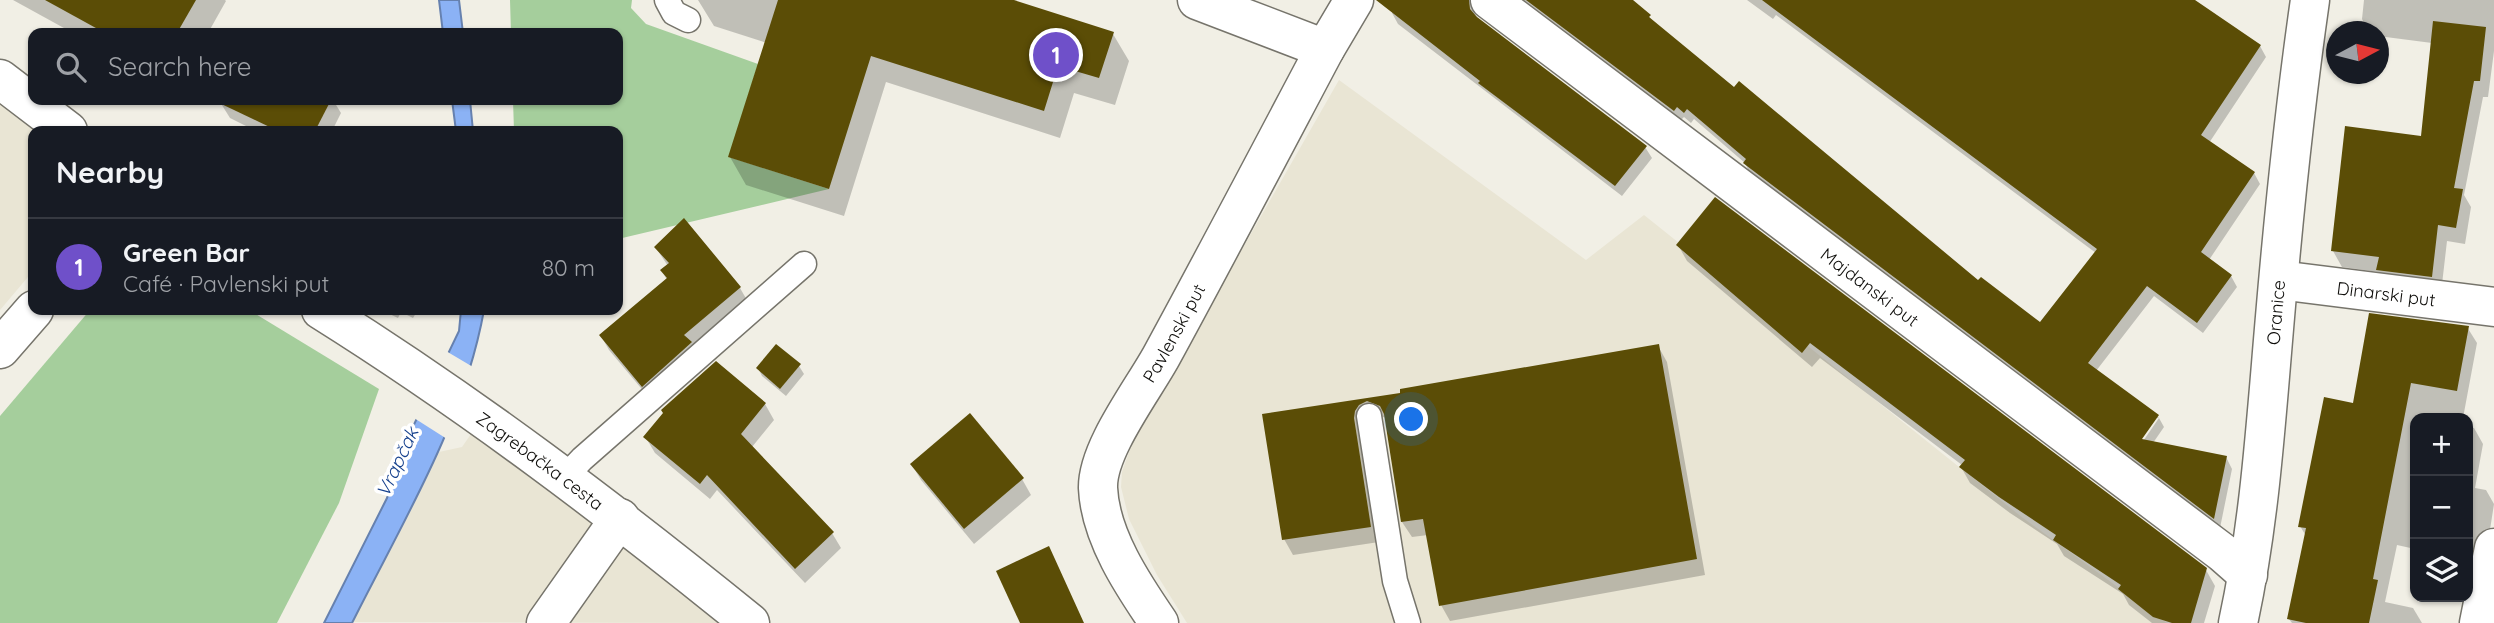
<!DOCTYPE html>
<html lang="en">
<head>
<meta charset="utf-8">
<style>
  body { margin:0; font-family:Quicksand,sans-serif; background:#20242c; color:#f1f3f6 }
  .controls { position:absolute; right:21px; bottom:21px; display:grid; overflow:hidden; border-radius:14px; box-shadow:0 2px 5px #0004 }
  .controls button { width:63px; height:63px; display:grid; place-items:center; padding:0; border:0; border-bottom:2px solid #363941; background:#171b24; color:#f1f3f6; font:35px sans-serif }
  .compass { position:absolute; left:2326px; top:21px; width:63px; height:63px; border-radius:50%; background:#171b24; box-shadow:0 2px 5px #0004; rotate:83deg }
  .you { position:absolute; left:1412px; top:420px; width:24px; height:24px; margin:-18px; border:5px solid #fff; border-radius:50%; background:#1a73e8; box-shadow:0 0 0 10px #1a73e833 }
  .badge { display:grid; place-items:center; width:46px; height:46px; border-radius:50%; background:#6f50c9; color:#fff; font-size:23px; font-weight:700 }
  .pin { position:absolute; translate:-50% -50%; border:4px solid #fff; box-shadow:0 2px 7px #0006 }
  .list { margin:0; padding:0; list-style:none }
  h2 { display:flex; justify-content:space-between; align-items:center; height:91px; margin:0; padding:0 28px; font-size:30px }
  h2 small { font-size:23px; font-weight:400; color:#9ea1a6 }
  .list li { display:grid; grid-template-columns:46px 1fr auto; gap:21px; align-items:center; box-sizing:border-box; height:98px; padding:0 28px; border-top:2px solid #363941 }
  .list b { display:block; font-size:26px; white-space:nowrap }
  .list p { margin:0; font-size:23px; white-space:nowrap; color:#9ea1a6 }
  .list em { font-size:23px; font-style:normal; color:#9ea1a6 }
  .icon { flex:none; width:38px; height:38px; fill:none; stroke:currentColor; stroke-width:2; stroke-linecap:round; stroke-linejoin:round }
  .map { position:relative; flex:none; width:2494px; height:623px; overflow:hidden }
  .search { position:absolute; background:#171b24; box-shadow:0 2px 5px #0004; left:28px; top:28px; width:595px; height:77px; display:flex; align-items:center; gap:18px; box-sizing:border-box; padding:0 24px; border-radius:14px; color:#9ea1a6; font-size:26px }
  .panel { position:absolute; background:#171b24; box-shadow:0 2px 5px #0004; left:28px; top:126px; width:595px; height:189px; border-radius:14px }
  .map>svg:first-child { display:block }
  .built { fill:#e9e5d4 }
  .green { fill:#a5ce9c }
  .water { fill:#8bb2f5; stroke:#6681af; stroke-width:2 }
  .pier { fill:#f1efe5 }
  .shadow { fill:#0003 }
  .building { fill:#5b4d06 }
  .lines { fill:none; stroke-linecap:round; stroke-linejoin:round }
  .service-casing { stroke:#76746b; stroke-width:27 }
  .minor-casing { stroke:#76746b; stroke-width:41 }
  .secondary-casing { stroke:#76746b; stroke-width:41 }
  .service { stroke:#fff; stroke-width:24 }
  .minor { stroke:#fff; stroke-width:38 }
  .secondary { stroke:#fff; stroke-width:38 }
  .labels { text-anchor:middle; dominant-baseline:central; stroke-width:7; stroke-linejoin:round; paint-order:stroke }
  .street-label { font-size:18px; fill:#0f0e0b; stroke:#fff }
  .water-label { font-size:19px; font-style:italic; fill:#16418d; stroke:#fff }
</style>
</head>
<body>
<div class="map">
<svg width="2494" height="623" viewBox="0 0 2494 623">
  <rect width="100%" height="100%" fill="#f1efe5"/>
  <g class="built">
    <path d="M1339,80L1586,260L1644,215L2023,518L2167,623H1187L1157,575L1129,519L1121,487L1122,472L1134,438Z"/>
    <path d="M0,97L47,131H33V271L0,310Z"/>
    <path d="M471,434L652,568L721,623L352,622L439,452L462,447Z"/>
  </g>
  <g class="green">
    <path d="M510,0H632L631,8L646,24L758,64L729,157L829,189L618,239V131H514L513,100H618V33H511Z"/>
    <path d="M90,310H249L379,389L339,503L277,623H0V416Z"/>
  </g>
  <g class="water">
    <path d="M439,0H459L463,33H443Z"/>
    <path d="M452,100H470L473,131H456Z"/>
    <path d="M461,310H484C464,422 402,523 352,623H324L387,498L408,437L459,331Z"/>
  </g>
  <path class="pier" d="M446,351L473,367L447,439L414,418Z"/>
  <g class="shadow">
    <path d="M13,0H225L226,1L208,33H73Z"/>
    <path d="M698,0H1009L1113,34L1129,61L1115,105L1074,93L1060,138L886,82L844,216L746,185L730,157L767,43L714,26Z"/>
    <path d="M1401,0H1478L1474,9L1475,18L1645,147L1652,158L1622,196L1398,24L1392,13Z"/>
    <path d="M1520,0H1630L1649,16L1654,24L1979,282L2041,325L2096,253L1776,15L1773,19L1747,0H2192L2260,46L2266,57L2209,143L2254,173L2260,184L2209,260L2231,276L2237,287L2203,333L2154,296L2096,371L2159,418H2155L2136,445L2139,447L2159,418L2164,427L2153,443L2226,457L2232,469L2220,528L1751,175L1745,163L1694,119L1691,123L1684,117L1680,121Z"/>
    <path d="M2364,0H2494V51L2488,97H2483L2464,195L2471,207L2465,244L2447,241L2441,293L2388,286L2379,272L2342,267L2333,251L2422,137L2432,43L2378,36V32H2369L2362,19Z"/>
    <path d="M222,100H333L341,113L332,131H256L230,118L220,102Z"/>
    <path d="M1678,245L2206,570L2215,586L2204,623H2152L2129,605L2123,594L2064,556L2057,544L2010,513L1970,483L1961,467L1962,465L1820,358L1812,367L1687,261Z"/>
    <path d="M656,248L740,288L748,302L651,400L609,350L601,336L667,280L662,271L668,266Z"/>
    <path d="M381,310H418L413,318L401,312L398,318Z"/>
    <path d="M2467,327L2477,343L2463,418H2415V549L2397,545L2385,602L2413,608L2422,623H2292L2289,619L2306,536L2300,526L2354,405Z"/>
    <path d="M1658,346L1667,362L1705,575L1450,621L1441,605L1428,535L1412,537L1402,522L1386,419L1384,417L1369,420L1379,542L1293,555L1284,539L1264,416L1402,395Z"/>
    <path d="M716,364L765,404L774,420L752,447L832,533L841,548L805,583L717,490L710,499L655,453L646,438Z"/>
    <path d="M799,366L804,374L786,396L762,376L758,368Z"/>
    <path d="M2468,427L2474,428L2483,444L2475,488L2486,490L2494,504L2487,549L2481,561L2468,558Z"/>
    <path d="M912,465L1022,479L1031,495L974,544L921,480Z"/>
  </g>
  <g class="building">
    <path d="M45,0H196L177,33H105Z"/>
    <path d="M778,0H1014L1114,32L1099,78L1058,66L1044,111L871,56L829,189L728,157Z"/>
    <path d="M1376,0H1469L1470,9L1477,17L1647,146L1615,186L1478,83L1480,81Z"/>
    <path d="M1526,0H1633L1651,15L1649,17L1734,87L1739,81L1978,280L1981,277L2040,322L2097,249L1762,0H2195L2261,45L2201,135L2255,172L2201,252L2232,275L2197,323L2147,286L2088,363L2159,415L2142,439L2227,456L2214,519L1743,163L1746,159L1687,109L1684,113L1677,107L1674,111Z"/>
    <path d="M2433,21L2486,27L2480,81H2474L2454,188L2463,189L2456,228L2438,225L2432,277L2376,270L2379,257L2331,251L2345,126L2421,136Z"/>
    <path d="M213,100H331L315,131H278Z"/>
    <path d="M1715,197L2207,568L2191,623H2172L2153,617L2118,589L2121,585L2053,540L2056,535L1999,497L1959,467L1965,460L1810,343L1802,353L1676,245Z"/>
    <path d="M684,218L741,287L684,335L692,342L642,387L599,335L667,278L660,270L669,263L654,247Z"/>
    <path d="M2369,313L2469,326L2457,391L2411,383L2373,579L2378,580L2369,623H2306L2287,619L2306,528L2298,527L2324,397L2353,403Z"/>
    <path d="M776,344L801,364L780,389L756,368Z"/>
    <path d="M1659,344L1697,559L1439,606L1423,519L1401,522L1384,414L1380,406L1367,401L1359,405L1355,411L1354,418L1371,527L1282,540L1262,414L1400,393V389Z"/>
    <path d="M716,361L766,403L741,434L834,532L795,569L707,475L700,484L643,437L663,413L661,410Z"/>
    <path d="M970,413L1024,478L964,529L910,464Z"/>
    <path d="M1049,546L1084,623H1020L996,571Z"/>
  </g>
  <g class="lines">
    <g class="service-casing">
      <g id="service">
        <path d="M667,0L674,13L688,20"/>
        <path d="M1369,416L1395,581L1408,623"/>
        <path d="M564,478L582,459L804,264"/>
      </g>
    </g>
    <g class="minor-casing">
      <g id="minor">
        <path d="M1197,0L1325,49"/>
        <path id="s1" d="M1490,0L2223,553L2248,575"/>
        <path id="s2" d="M2279,280L2494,307"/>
        <path d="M0,349L34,310"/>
        <path d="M546,623L620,518"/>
        <path id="s3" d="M1159,623C1133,585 1100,536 1098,488C1097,449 1143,390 1162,355C1217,254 1271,151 1325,49L1354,0"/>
        <path d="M2479,623L2494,548"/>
      </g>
    </g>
    <g class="secondary-casing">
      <g id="secondary">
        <path d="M0,79L68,131"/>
        <path id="s4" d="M321,310C471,404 612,511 750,623"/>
        <path id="s5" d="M2238,623C2260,522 2266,420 2275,317C2284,211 2295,105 2310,0"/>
      </g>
    </g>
    <use href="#service" class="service"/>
    <use href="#minor" class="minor"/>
    <use href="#secondary" class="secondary"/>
  </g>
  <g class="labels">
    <g class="street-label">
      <text stroke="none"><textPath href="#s1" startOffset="476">Majdanski put</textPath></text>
      <text stroke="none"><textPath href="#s2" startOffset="108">Dinarski put</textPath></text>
      <text stroke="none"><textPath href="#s5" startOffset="313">Oranice</textPath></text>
      <text stroke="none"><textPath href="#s3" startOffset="324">Pavlenski put</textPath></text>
      <text stroke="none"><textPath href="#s4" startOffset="266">Zagrebačka cesta</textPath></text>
    </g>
    <g class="water-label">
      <text transform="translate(397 462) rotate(-65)">Vrapčak</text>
    </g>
  </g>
</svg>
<div class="controls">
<button>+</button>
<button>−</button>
<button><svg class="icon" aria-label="layers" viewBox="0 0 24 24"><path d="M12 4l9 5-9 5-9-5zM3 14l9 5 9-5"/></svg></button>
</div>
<svg class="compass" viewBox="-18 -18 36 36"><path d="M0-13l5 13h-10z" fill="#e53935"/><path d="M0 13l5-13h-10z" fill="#9ea1a6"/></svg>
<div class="you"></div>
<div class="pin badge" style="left:1056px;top:55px">1</div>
<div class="search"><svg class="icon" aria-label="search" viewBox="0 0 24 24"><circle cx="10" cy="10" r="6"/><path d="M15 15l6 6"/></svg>Search here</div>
<section class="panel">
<h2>Nearby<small></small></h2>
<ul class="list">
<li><span class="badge">1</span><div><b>Green Bar</b><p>Café · Pavlenski put</p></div><em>80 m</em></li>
</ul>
</section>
</div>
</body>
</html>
